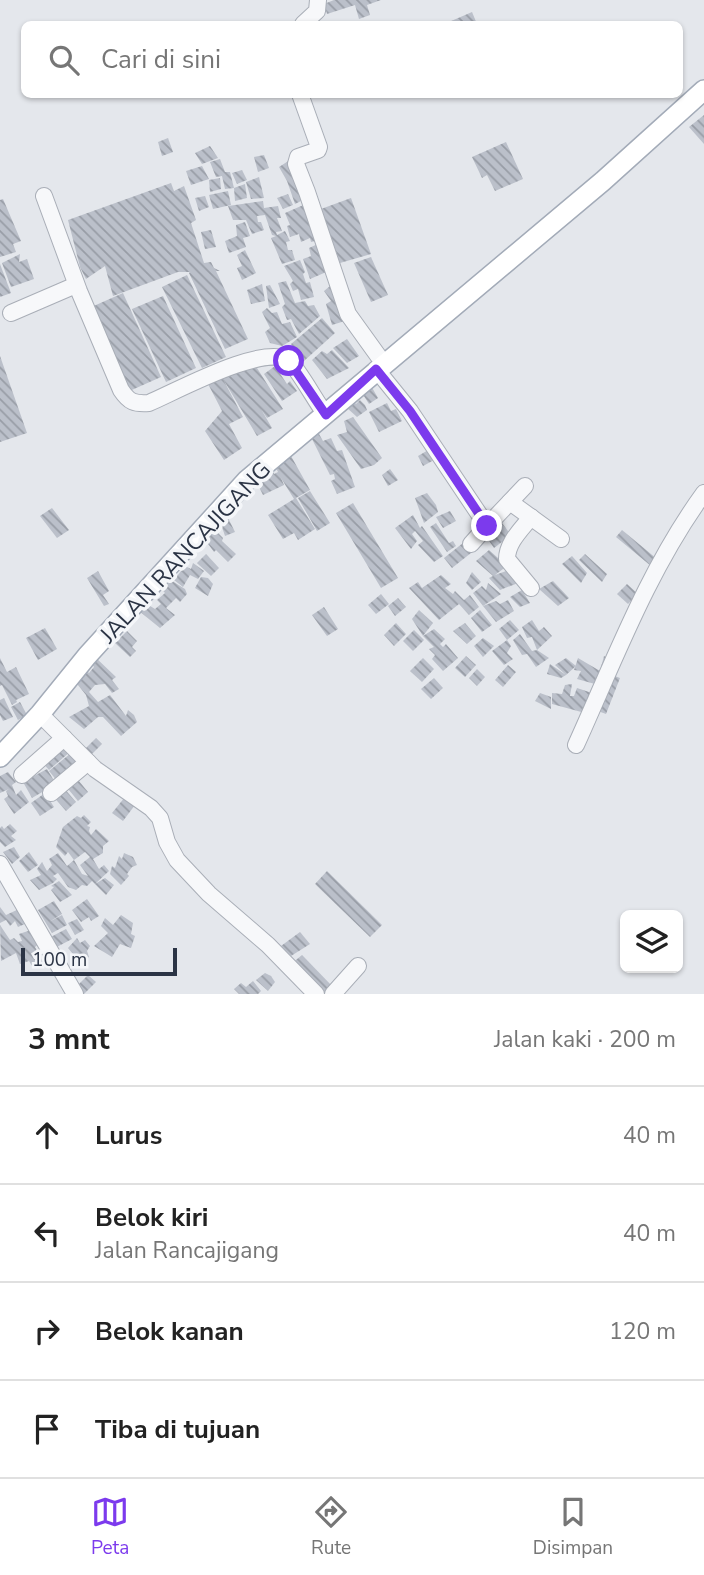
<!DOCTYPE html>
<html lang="id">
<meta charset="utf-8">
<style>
body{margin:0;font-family:"Nunito Sans",sans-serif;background:#f6f6f6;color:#222}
.controls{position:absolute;right:21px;bottom:21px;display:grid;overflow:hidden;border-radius:10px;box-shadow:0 2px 5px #0004}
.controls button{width:63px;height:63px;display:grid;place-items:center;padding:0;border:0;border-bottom:2px solid #e0e0e0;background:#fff;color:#222;font:35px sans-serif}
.scale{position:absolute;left:21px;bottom:18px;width:156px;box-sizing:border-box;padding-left:7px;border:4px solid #2b3445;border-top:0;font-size:19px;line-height:24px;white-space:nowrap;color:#2b3445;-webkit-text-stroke:5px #f4f6f9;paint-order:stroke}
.stop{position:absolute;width:21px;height:21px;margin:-16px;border:5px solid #7c3aed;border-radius:50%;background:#fff}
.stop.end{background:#7c3aed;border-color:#fff;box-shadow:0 2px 7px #0008}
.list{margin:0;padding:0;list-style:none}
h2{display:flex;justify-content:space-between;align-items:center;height:91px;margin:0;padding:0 28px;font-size:30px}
h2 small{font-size:23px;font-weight:400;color:#767676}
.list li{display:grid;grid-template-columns:46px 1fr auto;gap:21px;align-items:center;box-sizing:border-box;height:98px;padding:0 28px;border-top:2px solid #e0e0e0}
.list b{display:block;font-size:26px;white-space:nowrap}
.list p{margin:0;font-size:23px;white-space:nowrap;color:#767676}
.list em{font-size:23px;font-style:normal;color:#767676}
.icon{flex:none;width:38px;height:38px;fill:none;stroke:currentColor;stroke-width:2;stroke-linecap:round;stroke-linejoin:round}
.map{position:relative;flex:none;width:704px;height:994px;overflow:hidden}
.search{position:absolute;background:#fff;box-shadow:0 2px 5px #0004;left:21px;right:21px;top:21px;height:77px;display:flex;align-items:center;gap:18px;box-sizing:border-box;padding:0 24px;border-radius:10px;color:#767676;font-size:26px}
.sheet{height:483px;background:#fff}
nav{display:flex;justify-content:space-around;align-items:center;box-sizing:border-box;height:98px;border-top:2px solid #e0e0e0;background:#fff;font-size:19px;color:#767676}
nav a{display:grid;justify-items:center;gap:4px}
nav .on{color:#7c3aed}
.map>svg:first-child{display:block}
</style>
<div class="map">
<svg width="704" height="994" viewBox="0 0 704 994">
<defs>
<pattern id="building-back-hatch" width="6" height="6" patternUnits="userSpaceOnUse" patternTransform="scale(1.75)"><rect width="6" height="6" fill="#bbc0ca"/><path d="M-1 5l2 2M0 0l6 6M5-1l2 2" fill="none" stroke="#989da6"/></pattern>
</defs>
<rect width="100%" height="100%" fill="#e4e7ec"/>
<g fill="url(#building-back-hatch)">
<path d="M334,0H381L367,5L370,15L359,19L355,5L327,14L324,4Z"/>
<path d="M472,12L477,24H450L449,22Z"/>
<path d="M704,115V144L689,127Z"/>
<path d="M168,138L173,152L162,156L158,142Z"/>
<path d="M506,142L523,179L495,191L487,175L482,178L472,157Z"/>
<path d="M210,146L218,158L202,164L195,153Z"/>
<path d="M264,155L269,168L258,172L254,157Z"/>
<path d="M293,158L305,199L295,204L287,181L279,167Z"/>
<path d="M220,159L225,172H230L234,188L245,184L247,198L235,201L234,188L225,189L222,176L216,177L210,162Z"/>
<path d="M202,166L209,179L191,185L186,171Z"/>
<path d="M242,170L247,180L237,184L232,173Z"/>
<path d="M259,177L264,198L251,199L246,182Z"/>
<path d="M220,178L221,189L210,192L209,180Z"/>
<path d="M171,183L174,191L184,186L196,220L191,223L204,263L211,262L214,268L220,271H216L248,339L225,349L189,273L190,272H178L113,296L105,266L86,279L80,267L68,220Z"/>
<path d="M228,191L231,205L213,209L209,195Z"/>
<path d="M288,194L293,205L283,209L277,198Z"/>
<path d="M205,196L209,207L199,211L195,198Z"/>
<path d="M351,198L371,254L340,263L321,209Z"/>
<path d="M3,199L21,241L13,244L16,252L0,257V200Z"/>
<path d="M263,201L264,208L278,206L281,218H277L282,231L276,232L277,235L285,231L290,241L286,242L288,250H292L295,260L282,264L271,238L276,236L272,235L265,215L257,216L258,222H261L264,230L252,234L246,220H233L228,206Z"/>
<path d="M308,203L320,240L311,242L310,238L301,242L299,234L290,237L287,226L290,225L285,213Z"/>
<path d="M245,222L250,236L243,238L246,247L229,253L225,241L237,236L236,225Z"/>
<path d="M211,230L216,247L205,249L201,232Z"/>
<path d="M320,243L331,270L310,279L303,259L311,256L309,248Z"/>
<path d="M245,250L256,273L242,280L237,268L242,266L237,255Z"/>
<path d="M20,254L19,262L27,259L34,279L11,287L2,263Z"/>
<path d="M371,257L388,295L371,302L354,263Z"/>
<path d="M300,260L305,272L303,274L306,283L310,282L314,297L301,300L298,289L293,291L290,284L293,281L284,266Z"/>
<path d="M0,264L11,293L0,297Z"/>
<path d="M187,275L226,357L202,368L162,287Z"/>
<path d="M286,281L295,303L305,301L308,306L314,305L320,316L299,334L291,319L287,320L282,307L285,304L278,283Z"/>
<path d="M262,284L265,301L251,304L247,290Z"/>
<path d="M270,285L280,304L269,308L266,286Z"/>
<path d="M330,286L348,320L332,325L326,304L331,301L324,291Z"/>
<path d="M123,293L161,377L125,393L87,309Z"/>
<path d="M163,296L196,368L166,382L132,309Z"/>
<path d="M267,308L272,313L277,312L282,324L290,322L297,337L282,346L270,343L265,332L270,328L262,312Z"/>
<path d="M322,318L335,333L304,361L291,344Z"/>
<path d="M347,339L359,356L347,363L333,348Z"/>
<path d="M332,350L349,368L327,379L312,360L322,351L327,354Z"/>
<path d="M0,356L27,433L0,442Z"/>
<path d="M252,360L283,409L267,418L261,409L272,428L257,436L223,379L243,417L229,424L242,448L224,460L205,431L222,411L206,380Z"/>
<path d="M275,366L287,384L290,381L297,391L282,401L264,374Z"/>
<path d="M370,384L378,398L369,404L360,390Z"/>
<path d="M351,399L356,404L360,400L365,405L367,410L357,417L346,407Z"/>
<path d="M387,403L391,411L396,409L402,421L379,432L369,412Z"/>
<path d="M353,417L382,458L374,465L361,469L337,435L347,432L344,421Z"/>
<path d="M319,434L323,441L331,438L337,451L342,450L355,487L337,494L331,481L335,479L334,474L330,475L311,437Z"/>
<path d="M430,449L436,459L423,466L418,456Z"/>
<path d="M291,456L310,490L296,498L315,529L298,540L294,533L283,539L268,515L294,499L281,478L284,485L263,495L253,475L270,466L274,474L278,472L275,466Z"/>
<path d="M390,469L398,480L388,486L382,475Z"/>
<path d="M310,491L330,523L317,531L298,498Z"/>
<path d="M427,493L436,505L438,512L424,523L415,498Z"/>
<path d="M353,503L398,578L381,588L336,513Z"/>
<path d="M52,508L69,530L57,538L40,516Z"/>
<path d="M450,511L456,521L443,528L436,517Z"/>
<path d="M413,515L420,528L422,526L443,556L434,562L418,545L423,541L415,531L412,534L417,541L411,549L395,528Z"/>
<path d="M228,518L235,532L225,536L220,521Z"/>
<path d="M213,521L219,526L215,530L223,538L222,541L236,554L228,562L216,550L214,552L203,537Z"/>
<path d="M436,523L449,543L453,541L456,546L447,552L430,527Z"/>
<path d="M502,523L511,535L494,548L485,535Z"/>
<path d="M622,530L657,559L651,566L616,537Z"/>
<path d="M463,543L471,553L452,568L444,558Z"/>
<path d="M489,550L507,566L495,575L509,570L518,583L500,590L489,578L493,576L476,561Z"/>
<path d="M206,554L219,568L211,576L197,563Z"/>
<path d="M585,554L607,574L602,582L579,560Z"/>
<path d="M572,556L587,573L581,583L562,564Z"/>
<path d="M193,563L204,571L198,579L190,575L183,587L174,580L185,566L191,569Z"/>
<path d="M98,571L109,591L103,595L109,604L104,606L87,578Z"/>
<path d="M472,572L481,582L472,590L466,583Z"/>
<path d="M441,575L451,584L445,588L453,594L455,591L464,600L470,595L479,607L469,615L459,604L439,620L409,588L418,582L422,588Z"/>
<path d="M201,577L208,578L213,584L208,596L195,588Z"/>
<path d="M169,579L185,589L187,594L180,602L176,598L166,608L175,615L160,628L139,611L147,604L155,609L161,604L157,600L165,593L159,586Z"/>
<path d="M553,581L569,598L558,606L539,589Z"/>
<path d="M488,583L501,594L483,606L473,593L482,586L486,590Z"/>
<path d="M627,584L638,594L628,604L617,594Z"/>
<path d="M522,590L530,603L520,607L510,597Z"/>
<path d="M381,594L389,604L376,614L368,605Z"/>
<path d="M398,598L406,607L395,616L388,606Z"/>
<path d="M508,600L514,611L496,622L483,606L496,601L500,604Z"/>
<path d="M324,607L338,629L327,636L312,615Z"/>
<path d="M419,610L433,623L423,636L412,619Z"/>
<path d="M480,610L492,625L482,632L471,618Z"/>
<path d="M510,620L519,630L507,640L499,629Z"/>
<path d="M532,620L539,631L544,627L552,636L537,650L549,658L536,667L527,654L522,655L513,640L520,634L532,651L537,650L532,637L527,638L522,627Z"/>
<path d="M396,623L406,634L394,646L384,635Z"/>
<path d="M465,623L476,636L467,644L453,631Z"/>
<path d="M45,628L57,649L38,660L26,638Z"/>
<path d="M434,629L445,639L440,644L443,647L446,644L458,658L443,671L432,659L435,655L429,649L434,647L423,636Z"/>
<path d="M414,630L424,640L413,651L403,641Z"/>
<path d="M127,631L137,641L132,647L136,651L130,657L115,643Z"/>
<path d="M483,638L494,646L483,657L474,646Z"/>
<path d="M507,640L511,646L507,653L513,659L504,665L492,651Z"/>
<path d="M94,656L116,677L112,680L119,689L112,693L105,684L95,685L89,692L98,702L110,695L126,716L128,710L134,715L137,722L121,736L103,717H98L84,729L69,717L89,706L86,695L74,680L83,667L89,673L94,667L90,661Z"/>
<path d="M466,656L476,665L465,677L455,668Z"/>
<path d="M604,656L617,663L615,676L620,678L606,714L587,707L585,713L552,704V693L562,694L565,685L572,684L570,696H574L577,688L592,693L595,684L577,679L581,671L574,670L578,658L600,671Z"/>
<path d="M0,658L7,672L16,667L29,694L16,700L17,702L12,705L2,685L0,686Z"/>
<path d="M423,658L434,669L422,682L410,671Z"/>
<path d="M566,658L576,666L566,675L561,678L547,674L550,664L566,675L555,665Z"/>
<path d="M508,665L516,672L503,687L495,680Z"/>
<path d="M477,669L485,677L477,686L469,678Z"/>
<path d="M434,678L443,688L431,699L421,689Z"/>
<path d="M540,693L551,697V709L535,701Z"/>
<path d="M4,698L13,717L3,721L0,715V700Z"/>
<path d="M20,702L27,715L18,720L11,707Z"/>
<path d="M96,738L102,744L89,757L83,751Z"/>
<path d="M64,744L71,751L49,770L41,761Z"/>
<path d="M71,753L81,765L59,783L49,771Z"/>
<path d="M47,769L56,784L32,798L23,782Z"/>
<path d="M8,772L16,782L12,785L16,795L21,790L29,802L14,814L4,799L8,796L6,791L9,789L0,793V776Z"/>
<path d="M74,775L88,792L78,801L64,784Z"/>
<path d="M62,786L76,802L66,811L52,795Z"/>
<path d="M45,793L54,807L40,816L31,803Z"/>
<path d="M125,797L135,805L123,821L112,813Z"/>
<path d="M84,815L91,822L87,826L90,827L89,831L91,835L96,829L109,841L103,846V853L93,859L99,869L104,865L109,871L95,884L105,878L114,885L106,895L92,881L87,886L82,885L76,890L68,887L58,873L53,876L57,879L53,883L39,890L30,880L41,875L37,869L42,862L47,871L52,865L49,859L58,853L67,866L74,860L82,874L88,876L80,865L90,857L85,852L74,860L68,852L65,856L56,847L63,827L77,816L81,818Z"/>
<path d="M10,824L17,831L11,836L16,840L5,847L0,842V828L2,826L4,829Z"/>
<path d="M14,847L20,857L12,864L3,852Z"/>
<path d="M29,852L38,865L28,872L19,861Z"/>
<path d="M124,853L133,857L137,865L132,867L127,874L129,876L121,885L110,874L112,866L115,868L119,856L122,859Z"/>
<path d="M327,871L382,925L370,937L315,884Z"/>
<path d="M59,881L72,895L60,902L51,890L54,887L51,886Z"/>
<path d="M87,899L99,916L91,921L89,917L81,922L72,910Z"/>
<path d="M54,901L62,914L49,922L62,915L67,925L52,933L38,910Z"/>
<path d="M0,907L6,915L19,909L27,923L18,927L15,921L10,926L6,920L0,923Z"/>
<path d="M121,915L133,923L131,934L135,936L131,948L120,944L112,957L94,946L108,933L101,926L105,918L113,925Z"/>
<path d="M77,919L84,930L75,935L68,923Z"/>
<path d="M0,925L10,940L14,938L18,942L22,941L19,934L31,930L40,943L35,947L43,962L33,967L29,961L20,964L16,953L1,961Z"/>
<path d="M66,929L72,939L53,949L47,939Z"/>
<path d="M300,932L310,944L291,956L281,946Z"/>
<path d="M77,938L80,943L85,940L90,946L87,951L89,957L80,962L68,948Z"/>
<path d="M302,955L333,987L326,994H319L291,964Z"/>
<path d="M265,973L271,976L275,982L268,991L256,980Z"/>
<path d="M88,975L96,982L84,994H81L75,988Z"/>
<path d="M253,981L261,991L258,994H239L234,989L241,983L246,987Z"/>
</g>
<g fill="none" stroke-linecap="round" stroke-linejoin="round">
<defs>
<g id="minor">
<path d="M303,24L317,11L318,0"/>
<path d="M300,94L319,147L318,150L298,157L296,164L307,192L348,314L384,364"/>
<path d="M44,196L79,291L121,390C129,402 134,404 149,403C175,392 266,342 289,361C299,370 316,402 326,415"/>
<path d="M11,313L76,285"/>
<path d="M376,369L410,411L487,526L471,544"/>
<path d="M510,502L561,539"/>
<path d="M487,526L525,486"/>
<path d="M531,588L507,559C507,542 522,529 531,517"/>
<path d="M40,714L95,769L151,808L160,818L167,842L177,860L209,894L268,945L316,994"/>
<path d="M576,745C615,659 648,570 704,493"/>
<path d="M22,775L64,738"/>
<path d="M51,793L88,762"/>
<path d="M0,864L75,994"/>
<path d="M333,994L358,966"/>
</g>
<path id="major" d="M0,757L40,714L87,656L247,480L603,181L704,90"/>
</defs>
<use href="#minor" stroke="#a9aeb7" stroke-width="18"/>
<use href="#major" stroke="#a3abb8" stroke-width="22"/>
<use href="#minor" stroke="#f7f8fa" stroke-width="16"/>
<use href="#major" stroke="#fff" stroke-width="19"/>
</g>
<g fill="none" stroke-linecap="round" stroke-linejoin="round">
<path stroke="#7c3aed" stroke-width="9" d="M289,361L326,415L376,369L410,411L487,526"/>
</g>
<g text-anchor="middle" stroke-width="7" stroke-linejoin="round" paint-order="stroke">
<g font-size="23" fill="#2b3445" stroke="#f4f6f9">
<text transform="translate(185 552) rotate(-47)" y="8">JALAN RANCAJIGANG</text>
</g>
</g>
</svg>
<div class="controls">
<button><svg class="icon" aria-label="layers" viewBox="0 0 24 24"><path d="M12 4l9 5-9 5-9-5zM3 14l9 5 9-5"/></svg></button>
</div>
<div class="scale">100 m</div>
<div class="stop" style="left:289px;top:361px"></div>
<div class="stop end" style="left:487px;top:526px"></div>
<div class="search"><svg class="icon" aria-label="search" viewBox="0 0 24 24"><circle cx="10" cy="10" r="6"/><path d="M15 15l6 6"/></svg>Cari di sini</div>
</div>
<section class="sheet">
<h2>3 mnt<small>Jalan kaki · 200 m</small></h2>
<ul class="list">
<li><svg class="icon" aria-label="ahead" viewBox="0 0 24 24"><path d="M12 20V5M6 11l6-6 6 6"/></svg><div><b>Lurus</b></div><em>40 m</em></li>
<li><svg class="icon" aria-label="left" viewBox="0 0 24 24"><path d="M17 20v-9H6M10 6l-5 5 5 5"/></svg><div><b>Belok kiri</b><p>Jalan Rancajigang</p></div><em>40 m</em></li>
<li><svg class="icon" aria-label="right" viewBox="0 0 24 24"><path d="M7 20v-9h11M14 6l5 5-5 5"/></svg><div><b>Belok kanan</b></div><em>120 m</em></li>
<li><svg class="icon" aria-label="arrive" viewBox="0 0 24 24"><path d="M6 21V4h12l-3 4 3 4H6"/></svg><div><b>Tiba di tujuan</b></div></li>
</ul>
</section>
<nav>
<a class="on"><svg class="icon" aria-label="map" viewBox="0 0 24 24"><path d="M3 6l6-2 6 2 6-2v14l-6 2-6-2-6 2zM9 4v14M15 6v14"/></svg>Peta</a>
<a><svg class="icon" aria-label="directions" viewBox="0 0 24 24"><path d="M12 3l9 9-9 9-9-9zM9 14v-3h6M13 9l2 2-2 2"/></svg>Rute</a>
<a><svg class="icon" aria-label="saved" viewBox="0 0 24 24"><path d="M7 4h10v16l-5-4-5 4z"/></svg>Disimpan</a>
</nav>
